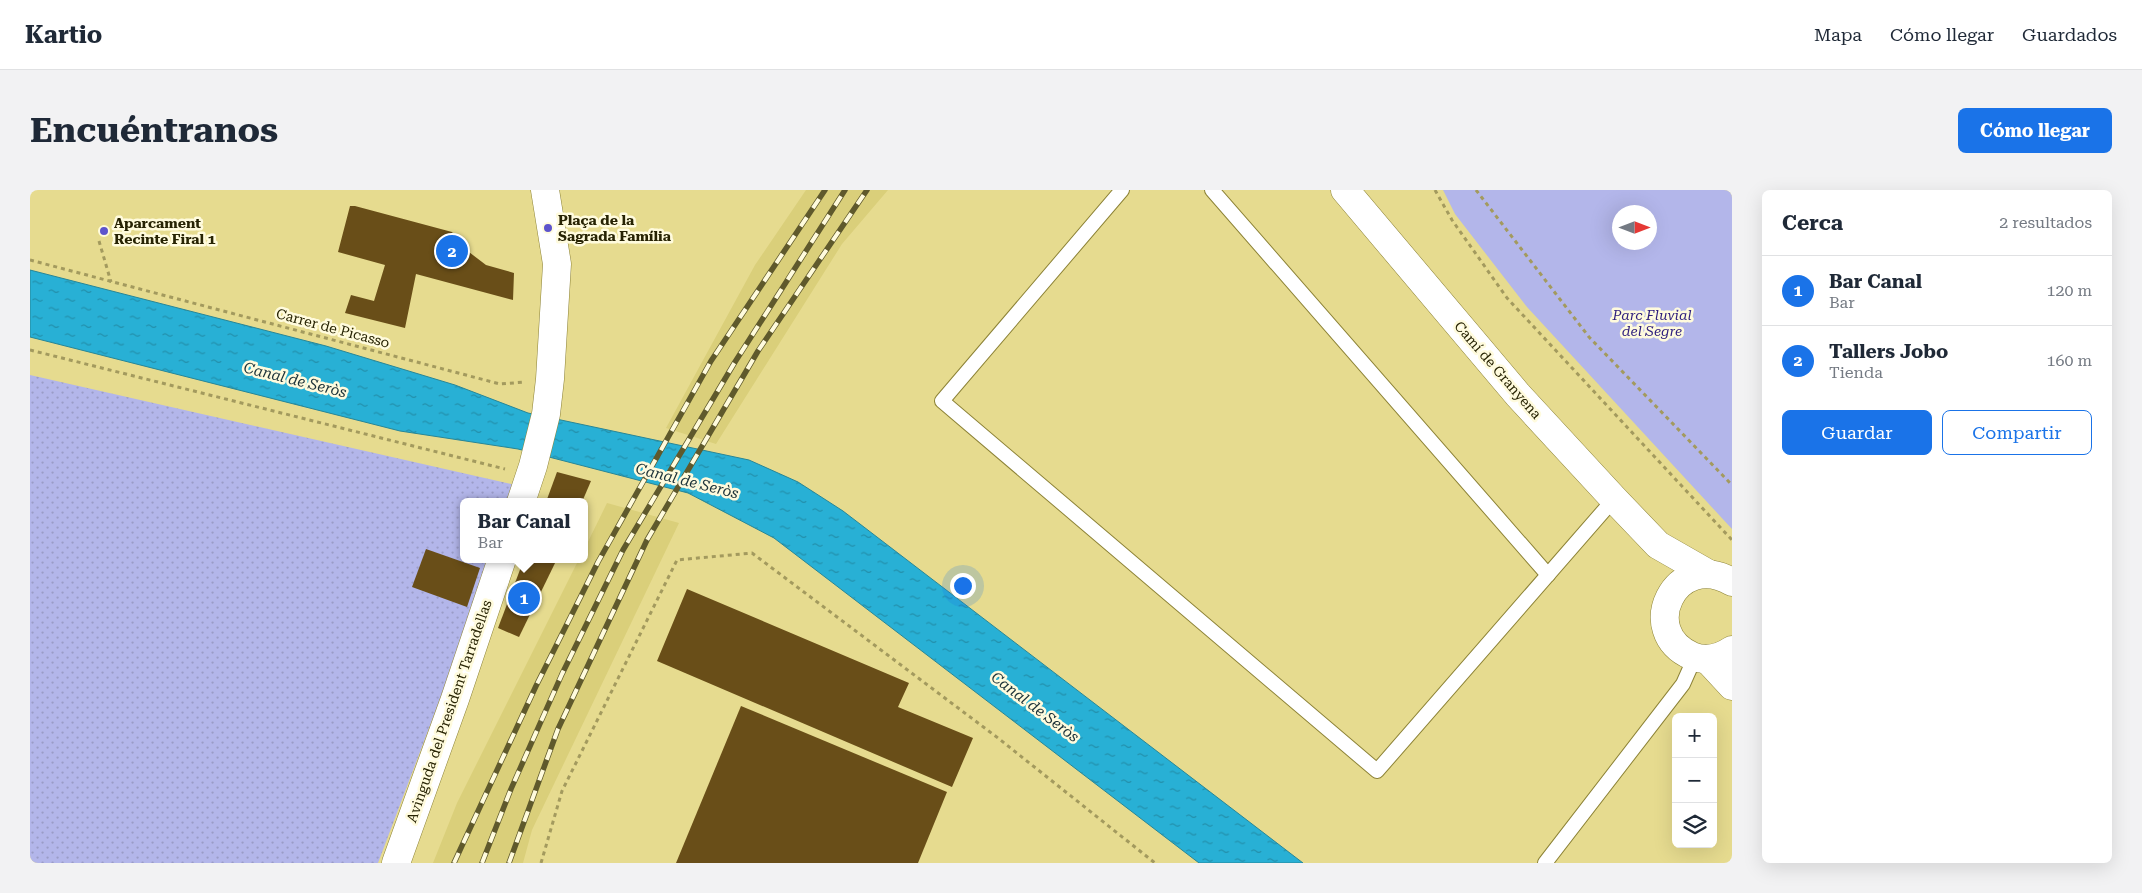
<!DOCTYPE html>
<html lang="es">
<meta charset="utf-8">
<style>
body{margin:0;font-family:"Roboto Serif",serif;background:#f2f2f3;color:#1f2937}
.controls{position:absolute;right:15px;bottom:15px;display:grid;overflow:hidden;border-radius:8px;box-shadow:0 5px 20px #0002}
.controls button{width:45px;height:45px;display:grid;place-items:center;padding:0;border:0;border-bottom:1px solid #e0e1e3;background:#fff;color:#1f2937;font:25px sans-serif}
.compass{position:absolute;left:1582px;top:15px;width:45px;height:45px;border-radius:50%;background:#fff;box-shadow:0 5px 20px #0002;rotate:90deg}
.you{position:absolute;left:932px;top:395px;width:18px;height:18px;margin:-12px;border:4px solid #fff;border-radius:50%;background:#1a73e8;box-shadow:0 0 0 8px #1a73e833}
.badge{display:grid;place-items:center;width:32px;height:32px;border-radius:50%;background:#1a73e8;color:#fff;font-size:16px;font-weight:700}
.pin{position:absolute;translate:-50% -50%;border:2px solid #fff;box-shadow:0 1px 5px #0006}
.popup{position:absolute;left:430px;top:308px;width:128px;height:65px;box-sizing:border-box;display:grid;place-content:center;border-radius:8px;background:#fff;filter:drop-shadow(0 1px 4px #0005);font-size:16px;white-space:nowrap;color:#747a83}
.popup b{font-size:19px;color:#1f2937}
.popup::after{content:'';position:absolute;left:50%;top:100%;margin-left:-10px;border:10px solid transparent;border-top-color:#fff}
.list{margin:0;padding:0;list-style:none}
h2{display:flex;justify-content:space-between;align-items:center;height:65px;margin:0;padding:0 20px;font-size:21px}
h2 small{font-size:16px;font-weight:400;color:#747a83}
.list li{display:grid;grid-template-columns:32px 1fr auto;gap:15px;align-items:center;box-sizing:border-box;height:70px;padding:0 20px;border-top:1px solid #e0e1e3}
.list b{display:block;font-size:19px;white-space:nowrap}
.list p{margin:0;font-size:16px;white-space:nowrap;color:#747a83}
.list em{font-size:16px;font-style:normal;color:#747a83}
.actions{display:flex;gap:10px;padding:15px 20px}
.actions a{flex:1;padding:11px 0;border:1px solid #1a73e8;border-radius:8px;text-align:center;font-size:18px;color:#1a73e8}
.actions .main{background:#1a73e8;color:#fff}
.icon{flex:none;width:28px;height:28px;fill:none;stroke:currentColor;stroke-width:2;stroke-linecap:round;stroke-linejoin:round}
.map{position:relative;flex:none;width:1702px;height:673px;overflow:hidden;border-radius:8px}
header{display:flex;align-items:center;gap:30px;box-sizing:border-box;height:70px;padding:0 25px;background:#fff;border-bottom:1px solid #e0e1e3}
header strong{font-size:24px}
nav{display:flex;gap:28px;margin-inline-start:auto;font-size:18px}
.intro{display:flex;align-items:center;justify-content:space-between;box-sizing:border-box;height:120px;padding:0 30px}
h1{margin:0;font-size:35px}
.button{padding:12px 22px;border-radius:8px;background:#1a73e8;color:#fff;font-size:18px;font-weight:700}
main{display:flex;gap:30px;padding:0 30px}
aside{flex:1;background:#fff;border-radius:8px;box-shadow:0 5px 20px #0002}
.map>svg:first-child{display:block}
</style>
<header>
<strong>Kartio</strong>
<nav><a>Mapa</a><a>Cómo llegar</a><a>Guardados</a></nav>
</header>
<div class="intro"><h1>Encuéntranos</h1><a class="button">Cómo llegar</a></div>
<main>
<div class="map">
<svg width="1702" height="673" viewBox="0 0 1702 673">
<defs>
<pattern id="grass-dots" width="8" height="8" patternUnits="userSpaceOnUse" patternTransform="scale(1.25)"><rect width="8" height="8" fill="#b3b6ea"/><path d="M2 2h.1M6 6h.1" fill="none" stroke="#9a9cc7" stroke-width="1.8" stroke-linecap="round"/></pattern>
<pattern id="water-ripples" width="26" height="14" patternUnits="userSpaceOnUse" patternTransform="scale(1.25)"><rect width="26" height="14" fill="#28b0d5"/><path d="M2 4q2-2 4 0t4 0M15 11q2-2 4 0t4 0" fill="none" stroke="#228fab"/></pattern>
</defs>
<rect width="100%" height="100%" fill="#e6db8f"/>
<g fill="#dacf7a">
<path d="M776,0H858L812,54L686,254L636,238L725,75Z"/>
<path d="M577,313L649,333L502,640L493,673H403L427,613L549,369H554V360Z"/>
</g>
<path fill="url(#grass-dots)" d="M0,185L490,296L484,312H434V369H463L348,673H0Z"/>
<path fill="#b3b6ea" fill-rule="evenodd" d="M1413,0H1702V339L1497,117L1425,24ZM1590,22H1620V52H1590Z"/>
<path fill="url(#water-ripples)" stroke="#288696" d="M0,80L296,156L425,195L498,223L719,270L768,292L813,321L1273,673H1169L744,348L658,303L488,259L370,241L0,147Z"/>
<g fill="#694e18">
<path d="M320,16H325L422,42L435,59L456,75L484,83L483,110L386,84L375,138L315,123L321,105L344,111L355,75L308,62Z"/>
<path d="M527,282L561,291L552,312H516Z"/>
<path d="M396,359L450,378L437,417L382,397Z"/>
<path d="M494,369H527L489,447L468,438Z"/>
<path d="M657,399L879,493L868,517L943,548L922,597L627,471Z"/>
<path d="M711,516L917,602L888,673H646Z"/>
</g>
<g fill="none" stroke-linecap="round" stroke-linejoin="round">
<defs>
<g id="service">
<path d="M1092,0L912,211L1347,581L1584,309"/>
<path d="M1182,0L1518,385"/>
<path d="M1515,673L1653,494L1665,467"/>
</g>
<g id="minor">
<path d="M1315,0L1488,205L1584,309L1628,355L1677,383"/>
<path d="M491,312L503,276L516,224L520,189L527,74L515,0"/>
<path d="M1702,392C1645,359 1606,442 1662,466C1676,472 1690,468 1702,460"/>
<path d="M1677,469L1702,496"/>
<path d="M366,673L425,509L472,369"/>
</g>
</defs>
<use href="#service" stroke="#8d8337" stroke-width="16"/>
<use href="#minor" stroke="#8d8337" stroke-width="29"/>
<g stroke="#a39a5e" stroke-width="3" stroke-dasharray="4 4" stroke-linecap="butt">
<path d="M1405,0L1422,30L1477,108L1702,350"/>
<path d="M1446,0L1559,147L1702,295"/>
<path d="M69,51L81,92"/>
<path d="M0,70L470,194L495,192"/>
<path d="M0,160L475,279"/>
<path d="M511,673L532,601L647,370L722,363L968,548L1125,673"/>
</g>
<use href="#service" stroke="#fff" stroke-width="14"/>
<use href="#minor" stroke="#fff" stroke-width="28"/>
<defs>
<g id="rail">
<path d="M424,673L506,496L568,372L681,171L795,0"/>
<path d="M452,673L481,599L532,484L593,360L705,172L815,0"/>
<path d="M479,673L528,539L617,350L728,161L837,0"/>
</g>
</defs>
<use href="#rail" stroke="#5f592c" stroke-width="5.5"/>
<use href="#rail" stroke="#fffbdd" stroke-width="4" stroke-dasharray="11" stroke-linecap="butt"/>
</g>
<g fill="#5d54cc" stroke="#fffbdd" stroke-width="2">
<circle cx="518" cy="38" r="5"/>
<circle cx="74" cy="41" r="5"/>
</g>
<g text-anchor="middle" stroke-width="5" stroke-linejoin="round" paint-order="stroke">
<g font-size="14" font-weight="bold" fill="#272303" stroke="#fffbdd" text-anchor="start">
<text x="528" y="35">Plaça de la<tspan x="528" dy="16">Sagrada Família</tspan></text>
<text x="84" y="38">Aparcament<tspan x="84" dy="16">Recinte Firal 1</tspan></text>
</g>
<g font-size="14" font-style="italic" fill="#2d1d7d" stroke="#fffbdd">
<text x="1622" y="130">Parc Fluvial<tspan x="1622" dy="16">del Segre</tspan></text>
</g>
<g font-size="14" fill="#272303" stroke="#fffbdd">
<text transform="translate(303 138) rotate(15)" y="5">Carrer de Picasso</text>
<text transform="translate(1468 180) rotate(49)" y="5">Camí de Granyena</text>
<text transform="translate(419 521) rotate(-71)" y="5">Avinguda del President Tarradellas</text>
</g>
<g font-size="15" font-style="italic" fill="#1c3239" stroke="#fffbdd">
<text transform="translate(265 190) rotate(14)" y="5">Canal de Seròs</text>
<text transform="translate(657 291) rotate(14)" y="5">Canal de Seròs</text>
<text transform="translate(1005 517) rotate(37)" y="5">Canal de Seròs</text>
</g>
</g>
</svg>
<div class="controls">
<button>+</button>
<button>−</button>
<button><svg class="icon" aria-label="layers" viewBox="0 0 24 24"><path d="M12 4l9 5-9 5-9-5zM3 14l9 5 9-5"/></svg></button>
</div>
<svg class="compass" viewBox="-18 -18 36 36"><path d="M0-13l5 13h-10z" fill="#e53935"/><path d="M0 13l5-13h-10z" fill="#747a83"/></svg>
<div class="you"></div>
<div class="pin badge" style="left:494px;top:408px">1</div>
<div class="popup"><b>Bar Canal</b>Bar</div>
<div class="pin badge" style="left:422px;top:61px">2</div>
</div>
<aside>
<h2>Cerca<small>2 resultados</small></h2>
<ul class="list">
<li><span class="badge">1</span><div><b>Bar Canal</b><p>Bar</p></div><em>120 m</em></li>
<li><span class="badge">2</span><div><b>Tallers Jobo</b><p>Tienda</p></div><em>160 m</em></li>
</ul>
<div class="actions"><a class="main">Guardar</a><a>Compartir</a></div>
</aside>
</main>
